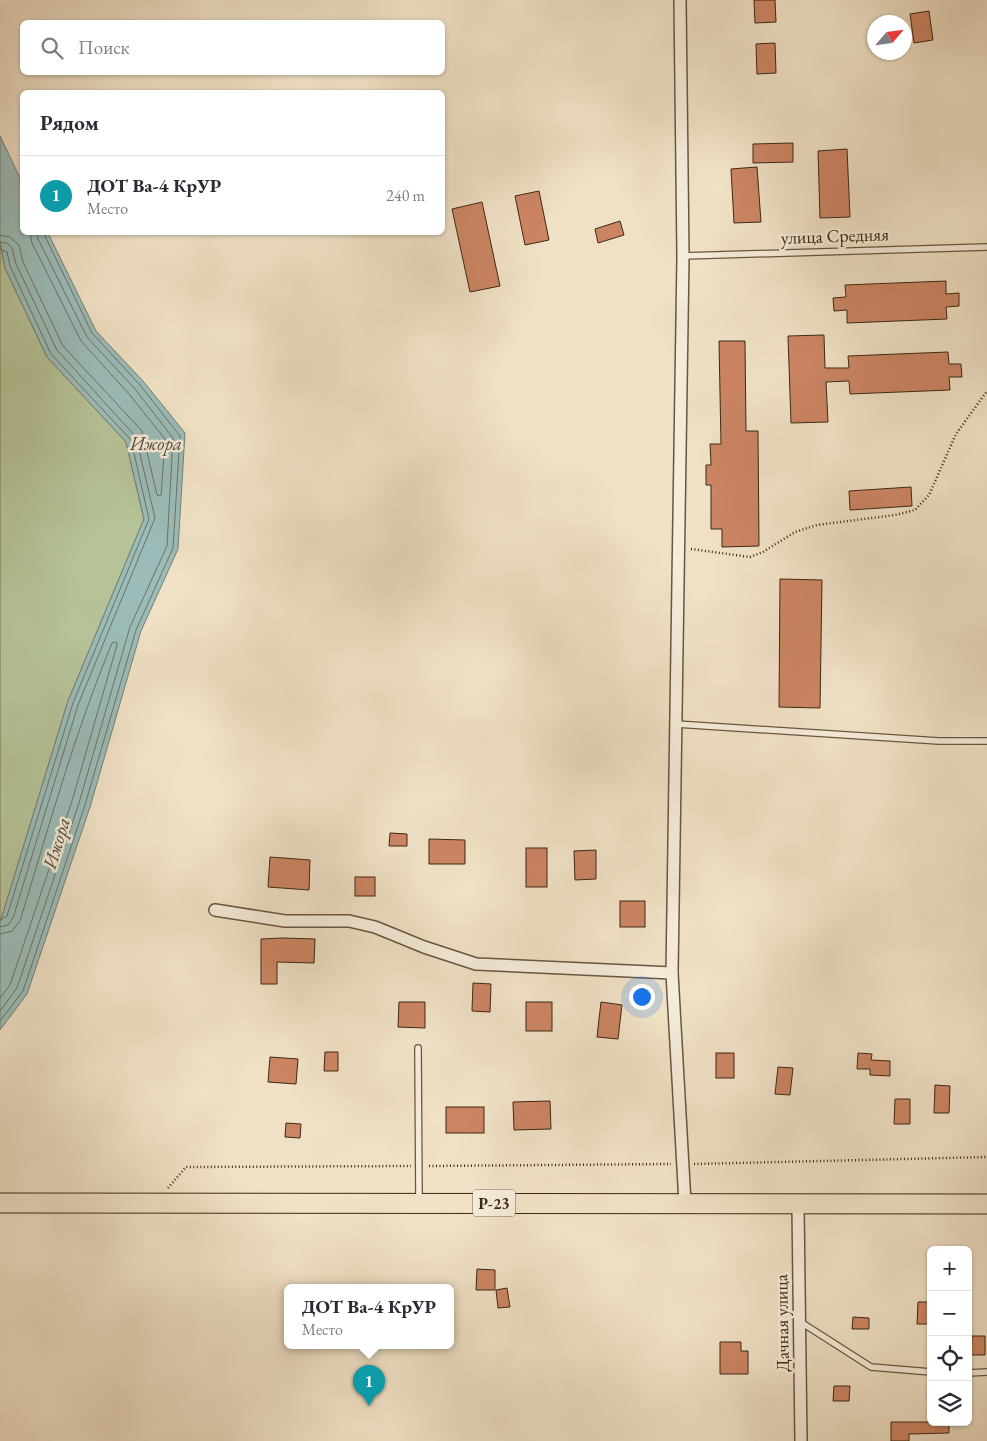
<!DOCTYPE html>
<html lang="ru">
<meta charset="utf-8">
<style>
body{margin:0;font-family:"EB Garamond",serif;background:#f7f7f7;color:#2b2b33}
.controls{position:absolute;right:15px;bottom:15px;display:grid;overflow:hidden;border-radius:8px;box-shadow:0 1px 4px #0004}
.controls button{width:45px;height:45px;display:grid;place-items:center;padding:0;border:0;border-bottom:1px solid #e1e1e2;background:#fff;color:#2b2b33;font:25px sans-serif}
.compass{position:absolute;left:867px;top:15px;width:45px;height:45px;border-radius:50%;background:#fff;box-shadow:0 1px 4px #0004;rotate:62deg}
.you{position:absolute;left:641px;top:996px;width:18px;height:18px;margin:-12px;border:4px solid #fff;border-radius:50%;background:#1a73e8;box-shadow:0 0 0 8px #1a73e833}
.badge{display:grid;place-items:center;width:32px;height:32px;border-radius:50%;background:#ea580c;color:#fff;font-size:16px;font-weight:700}
.pin{position:absolute;translate:-50% -41px;filter:drop-shadow(0 1px 2px #0008)}
.pin::after{content:'';position:absolute;top:26px;width:18px;height:15px;background:inherit;clip-path:polygon(0 0,100% 0,50% 100%)}
.popup{position:absolute;left:284px;top:1284px;width:170px;height:65px;box-sizing:border-box;display:grid;place-content:center;border-radius:8px;background:#fff;filter:drop-shadow(0 1px 4px #0005);font-size:16px;white-space:nowrap;color:#7c7c81}
.popup b{font-size:19px;color:#2b2b33}
.popup::after{content:'';position:absolute;left:50%;top:100%;margin-left:-10px;border:10px solid transparent;border-top-color:#fff}
.list{margin:0;padding:0;list-style:none}
h2{display:flex;justify-content:space-between;align-items:center;height:65px;margin:0;padding:0 20px;font-size:21px}
h2 small{font-size:16px;font-weight:400;color:#7c7c81}
.list li{display:grid;grid-template-columns:32px 1fr auto;gap:15px;align-items:center;box-sizing:border-box;height:80px;padding:0 20px;border-top:1px solid #e1e1e2}
.list b{display:block;font-size:19px;white-space:nowrap}
.list p{margin:0;font-size:16px;white-space:nowrap;color:#7c7c81}
.list em{font-size:16px;font-style:normal;color:#7c7c81}
.icon{flex:none;width:28px;height:28px;fill:none;stroke:currentColor;stroke-width:2;stroke-linecap:round;stroke-linejoin:round}
.map{position:relative;flex:none;width:987px;height:1441px;overflow:hidden}
.search{position:absolute;background:#fff;box-shadow:0 1px 4px #0004;left:20px;top:20px;width:425px;height:55px;display:flex;align-items:center;gap:12px;box-sizing:border-box;padding:0 18px;border-radius:8px;color:#7c7c81;font-size:19px}
.panel{position:absolute;background:#fff;box-shadow:0 1px 4px #0004;left:20px;top:90px;width:425px;height:145px;border-radius:8px}
.map>svg:first-child{display:block}
</style>
<div class="map">
<svg width="987" height="1441" viewBox="0 0 987 1441">
<rect width="100%" height="100%" fill="#f0e1c6"/>
<filter id="stains"><feTurbulence type="fractalNoise" baseFrequency=".004" numOctaves="4"/><feColorMatrix values="0 0 0 0 .2 0 0 0 0 .09 0 0 0 0 .02 0 0 0 .5 -.17"/></filter>
<radialGradient id="worn" r=".72"><stop offset=".6" stop-color="#630" stop-opacity="0"/><stop offset="1" stop-color="#630" stop-opacity=".3"/></radialGradient>
<path fill="#b6c398" stroke="#797654" d="M0,241L5,268L47,357L126,442L144,519L68,701L0,923Z"/>
<path fill="#9bbcb9" stroke="#758175" d="M0,136L22,182V232L48,233L96,331L143,381L185,433L178,549L141,631L90,807L27,994L0,1030V923L68,701L144,519L126,442L47,357L5,268L0,241Z"/>
<g fill="none" stroke-linecap="round" stroke-linejoin="round">
<g stroke="#6c7264" stroke-width="1">
<path d="M0,235L10,237L19,245L23,262L63,346L142,431L157,495L161,496L165,439L129,394L81,341L32,243L30,232"/>
<path d="M0,242L7,243L12,248L16,264L57,350L136,437L155,518L78,705L13,918L8,925L0,927"/>
<path d="M0,249L7,252L10,266L51,354L131,440L149,519L73,703L7,916L0,920"/>
<path d="M0,934L12,931L20,921C49,826 74,735 112,643L116,642L117,645L72,801L10,985L0,998"/>
<path d="M0,1011L17,988L79,803L130,627L167,546L173,438L135,389L87,337L38,239L37,232"/>
<path d="M0,1021L23,991L85,805L136,630L173,548L180,436L140,385L92,333L43,232"/>
</g>
</g>
<g fill="#cc8564" stroke="#3c2810">
<path d="M754,0H775L776,22L755,23Z"/>
<path d="M929,11L933,40L914,43L910,14Z"/>
<path d="M775,43L776,73L757,74L756,44Z"/>
<path d="M793,143V162L753,163V144Z"/>
<path d="M847,149L850,217L820,218L818,151Z"/>
<path d="M757,167L761,222L734,223L731,169Z"/>
<path d="M539,191L549,240L525,245L515,196Z"/>
<path d="M482,202L500,286L470,292L452,209Z"/>
<path d="M620,221L624,235L598,243L595,229Z"/>
<path d="M946,281V294L959,293V306L946,307L947,319L847,323V310L834,311L833,298L846,297L845,285Z"/>
<path d="M824,335L825,368H849L848,356L948,352L949,364H961L962,377H949L950,390L850,394L849,381L826,382L828,422L791,423L788,336Z"/>
<path d="M719,341H745L746,431H758L759,546L722,547V529H711V485H706V465H711L710,444H721Z"/>
<path d="M911,487L912,506L850,510L849,491Z"/>
<path d="M780,579L822,580L820,708L779,707Z"/>
<path d="M390,833L407,834V846H389Z"/>
<path d="M429,839L465,840V864H429Z"/>
<rect x="526" y="848" width="21" height="39"/>
<path d="M596,850V879L575,880L574,851Z"/>
<path d="M270,857L310,860L309,890L268,887Z"/>
<rect x="355" y="877" width="20" height="19"/>
<rect x="620" y="901" width="25" height="26"/>
<path d="M282,938L315,939L314,963L277,962V984H261V939Z"/>
<path d="M473,983L491,984L490,1012L472,1011Z"/>
<path d="M399,1002H425V1028L398,1027Z"/>
<rect x="526" y="1002" width="26" height="29"/>
<path d="M601,1002L622,1005L618,1039L597,1037Z"/>
<path d="M325,1052H338V1071H324Z"/>
<rect x="716" y="1053" width="18" height="25"/>
<path d="M858,1053L872,1054L871,1060L890,1061V1076L870,1075V1069H857Z"/>
<path d="M270,1057L298,1059L296,1084L268,1082Z"/>
<path d="M778,1067L793,1068L790,1095L775,1094Z"/>
<path d="M935,1085L950,1086L949,1113H934Z"/>
<path d="M895,1099H910V1124H894Z"/>
<path d="M550,1101L551,1129L514,1130L513,1102Z"/>
<rect x="446" y="1107" width="38" height="26"/>
<path d="M286,1123L301,1124L300,1138L285,1137Z"/>
<path d="M477,1269L495,1270V1290H476Z"/>
<path d="M507,1288L510,1307L498,1308L496,1290Z"/>
<path d="M918,1302H931V1324H917Z"/>
<path d="M853,1317L869,1318V1329H852Z"/>
<path d="M972,1336H985V1355H971Z"/>
<path d="M720,1342H741V1351H748V1374H720Z"/>
<path d="M834,1386H850L849,1401H833Z"/>
<path d="M891,1422H946L949,1424V1433L909,1434V1441H891Z"/>
</g>
<g fill="none" stroke-linecap="round" stroke-linejoin="round">
<defs>
<g id="lane">
<path d="M683,256L987,247"/>
<path d="M676,724L939,741H987"/>
<path d="M418,1048L419,1201"/>
<path d="M799,1321L871,1367L931,1372"/>
<path d="M968,1373L987,1372"/>
</g>
<g id="street">
<path d="M680,0L683,256L672,973L685,1203"/>
<path d="M215,910L285,921H349L375,927L424,947L476,964L672,973"/>
<path d="M798,1206L801,1441"/>
</g>
<path id="primary" d="M0,1203L987,1204"/>
</defs>
<use href="#lane" stroke="#69563e" stroke-width="8"/>
<use href="#street" stroke="#69563e" stroke-width="14"/>
<use href="#primary" stroke="#3c2810" stroke-width="21"/>
<g stroke="#3c2810" stroke-width="2.5" stroke-dasharray="1 2.5" stroke-linecap="butt">
<path d="M691,549L750,557L763,552L795,532L817,525L895,515L915,510L929,495L956,434L987,391"/>
<path d="M694,1164L987,1157"/>
<path d="M429,1166L671,1164"/>
<path d="M168,1188L186,1167L411,1166"/>
</g>
<use href="#lane" stroke="#f5ecda" stroke-width="5.5"/>
<use href="#street" stroke="#f5ecda" stroke-width="11"/>
<use href="#primary" stroke="#f0e1c6" stroke-width="19"/>
</g>
<g text-anchor="middle" stroke-width="5" stroke-linejoin="round" paint-order="stroke">
<rect fill="#f5ecda" stroke="#74634d" stroke-width="1" x="473" y="1189.5" width="42" height="27" rx="4"/>
<g font-size="16" font-weight="bold" fill="#3c2810">
<text x="494" y="1209">Р-23</text>
</g>
<g font-size="18" fill="#3c2810" stroke="#f5ecda">
<text transform="translate(835 236) rotate(-2)" y="6">улица Средняя</text>
<text transform="translate(782 1323) rotate(-91)" y="6">Дачная улица</text>
</g>
<g font-size="19" font-style="italic" fill="#544d3a" stroke="#f5ecda">
<text x="156" y="450">Ижора</text>
<text transform="translate(56 843) rotate(-73)" y="7">Ижора</text>
</g>
</g>
<rect width="100%" height="100%" filter="url(#stains)"/>
<rect width="100%" height="100%" fill="url(#worn)"/>
</svg>
<div class="controls">
<button>+</button>
<button>−</button>
<button><svg class="icon" aria-label="locate" viewBox="0 0 24 24"><circle cx="12" cy="12" r="6"/><path d="M12 2v4M12 18v4M2 12h4M18 12h4"/></svg></button>
<button><svg class="icon" aria-label="layers" viewBox="0 0 24 24"><path d="M12 4l9 5-9 5-9-5zM3 14l9 5 9-5"/></svg></button>
</div>
<svg class="compass" viewBox="-18 -18 36 36"><path d="M0-13l5 13h-10z" fill="#e53935"/><path d="M0 13l5-13h-10z" fill="#7c7c81"/></svg>
<div class="you"></div>
<div class="pin badge" style="left:369px;top:1406px;background:#0f9aa8">1</div>
<div class="popup"><b>ДОТ Ва-4 КрУР</b>Место</div>
<div class="search"><svg class="icon" aria-label="search" viewBox="0 0 24 24"><circle cx="10" cy="10" r="6"/><path d="M15 15l6 6"/></svg>Поиск</div>
<section class="panel">
<h2>Рядом<small></small></h2>
<ul class="list">
<li><span class="badge" style="background:#0f9aa8">1</span><div><b>ДОТ Ва-4 КрУР</b><p>Место</p></div><em>240 m</em></li>
</ul>
</section>
</div>
